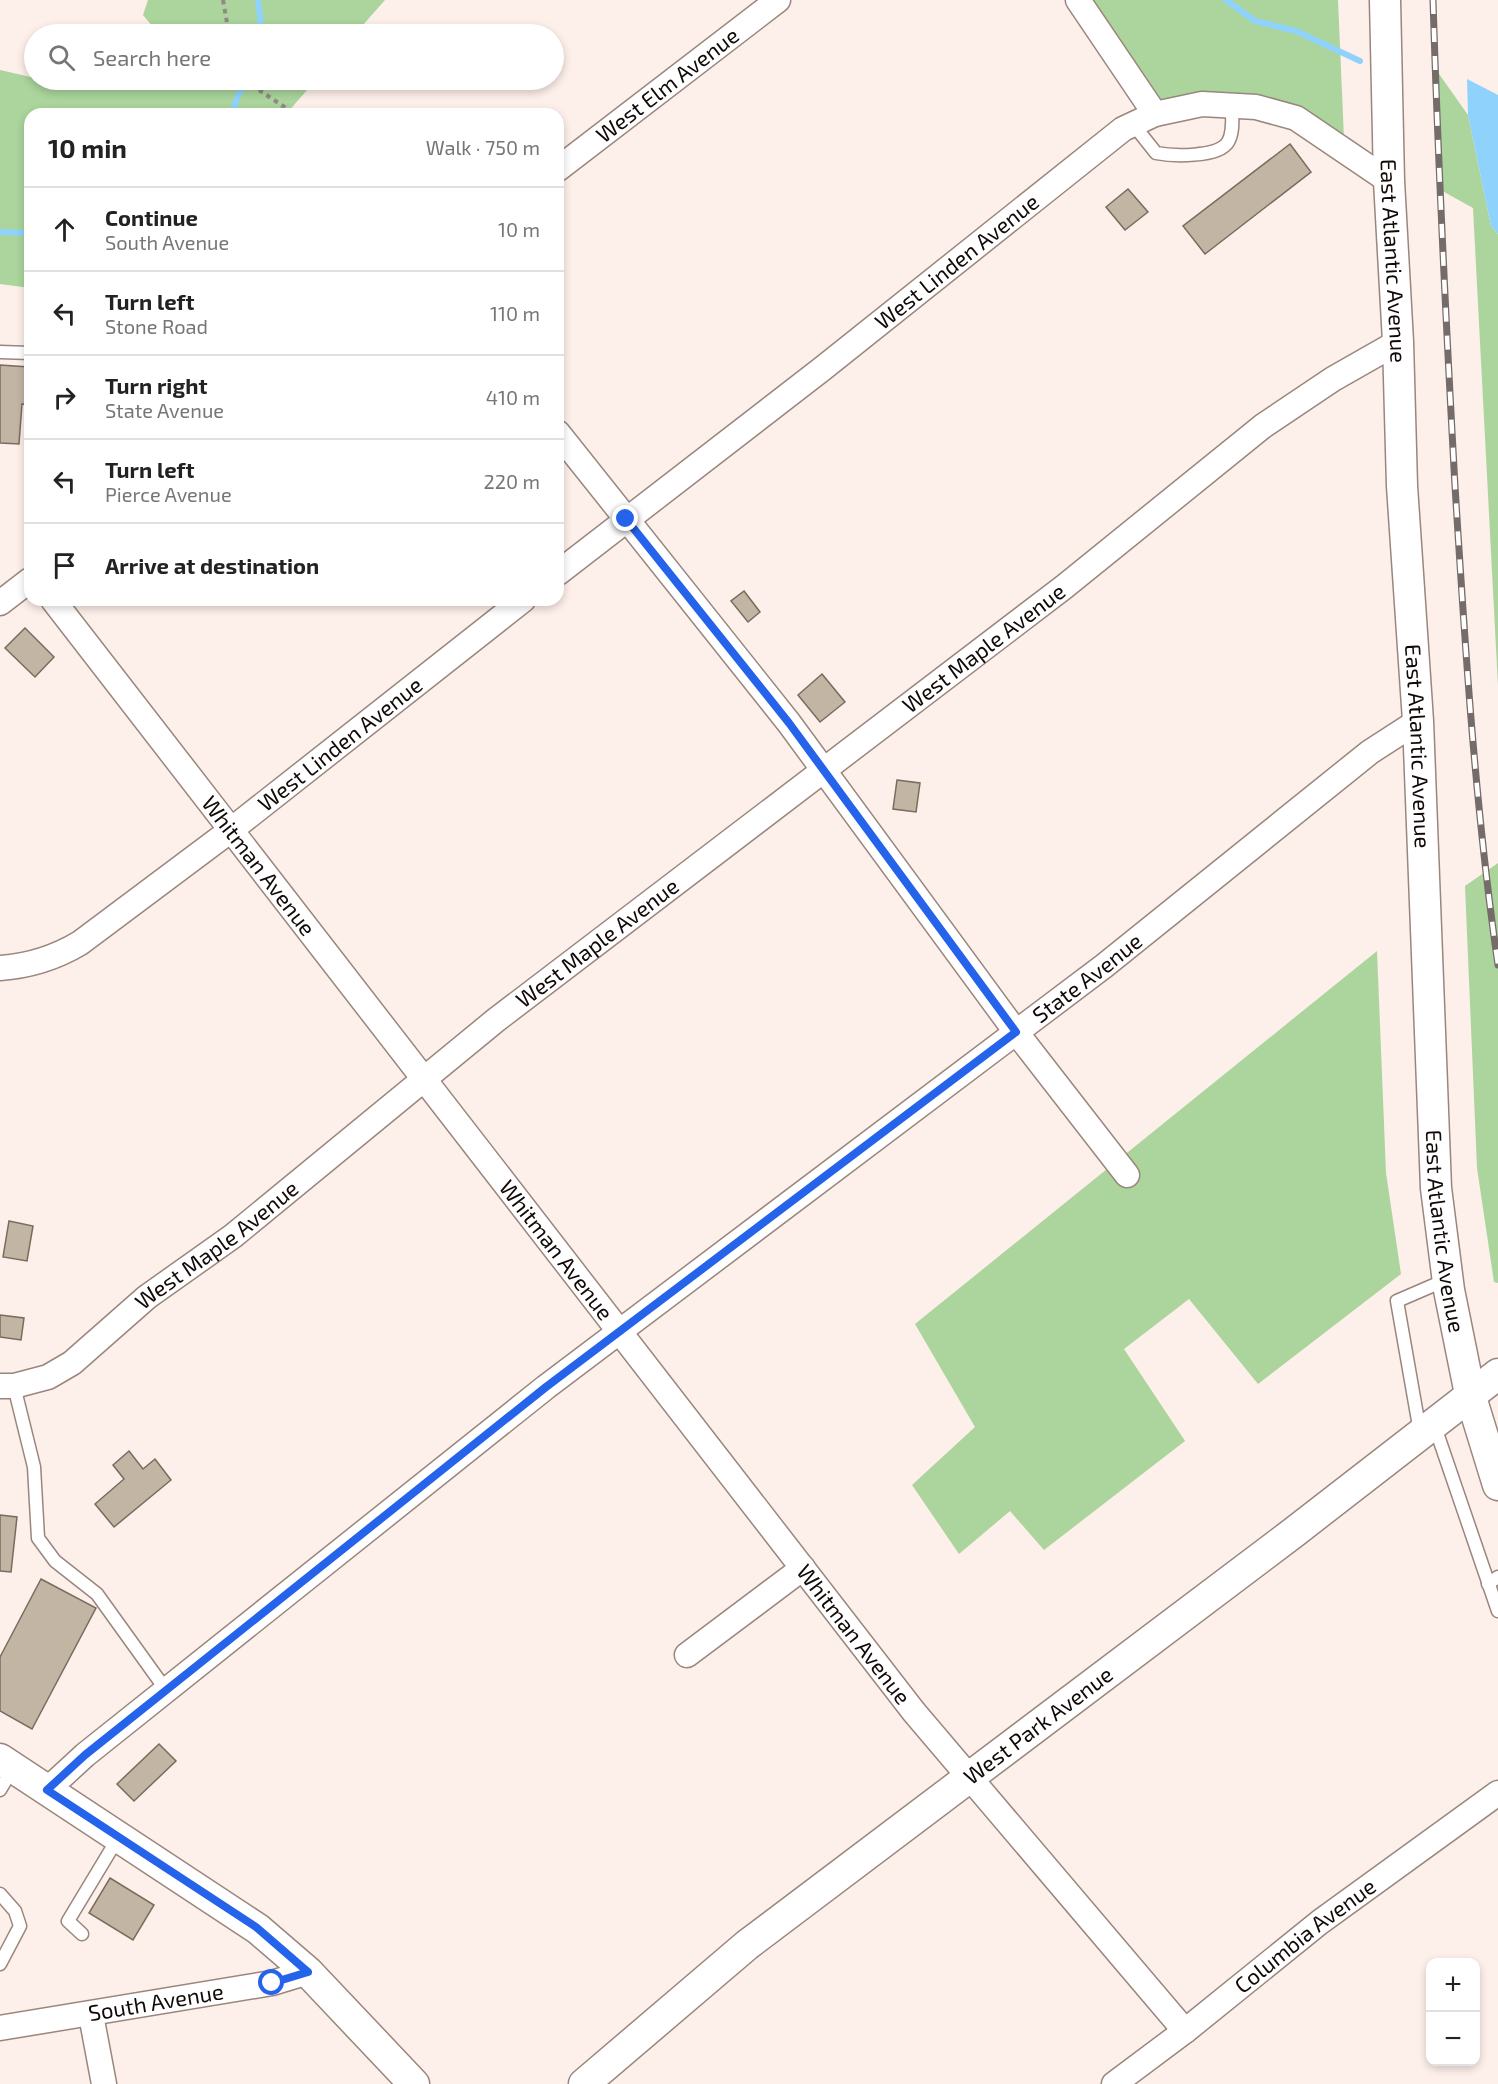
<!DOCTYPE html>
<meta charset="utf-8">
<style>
body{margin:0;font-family:"Exo 2",sans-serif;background:#f2f2f2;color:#222}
.controls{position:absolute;right:18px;bottom:18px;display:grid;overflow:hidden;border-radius:12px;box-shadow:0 3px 9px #0003}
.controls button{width:54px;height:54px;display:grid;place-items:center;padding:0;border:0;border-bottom:2px solid #e0e0e0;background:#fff;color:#222;font:30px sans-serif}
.stop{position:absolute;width:18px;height:18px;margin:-14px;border:4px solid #2563eb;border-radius:50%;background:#fff}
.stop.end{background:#2563eb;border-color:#fff;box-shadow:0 2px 6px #0008}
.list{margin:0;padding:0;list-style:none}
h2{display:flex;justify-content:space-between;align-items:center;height:78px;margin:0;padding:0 24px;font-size:26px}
h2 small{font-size:20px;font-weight:400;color:#767676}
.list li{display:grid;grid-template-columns:39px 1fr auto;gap:18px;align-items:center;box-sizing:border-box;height:84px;padding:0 24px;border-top:2px solid #e0e0e0}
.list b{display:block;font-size:22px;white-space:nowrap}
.list p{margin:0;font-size:20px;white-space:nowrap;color:#767676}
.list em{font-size:20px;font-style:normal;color:#767676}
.icon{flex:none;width:33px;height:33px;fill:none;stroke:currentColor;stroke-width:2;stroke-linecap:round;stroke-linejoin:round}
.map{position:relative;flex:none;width:1498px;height:2084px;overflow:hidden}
.search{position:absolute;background:#fff;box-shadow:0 3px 9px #0003;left:24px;top:24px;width:540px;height:66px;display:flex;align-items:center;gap:15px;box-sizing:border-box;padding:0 21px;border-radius:33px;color:#767676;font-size:22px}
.panel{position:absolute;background:#fff;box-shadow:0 3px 9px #0003;left:24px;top:108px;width:540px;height:498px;border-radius:18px}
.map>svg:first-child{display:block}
</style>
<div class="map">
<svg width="1498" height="2084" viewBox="0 0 1498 2084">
<rect width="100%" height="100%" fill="#fdefea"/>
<g fill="#abd59c">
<path d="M148,0H385L355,34H147L152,26L143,15Z"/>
<path d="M1080,0H1338L1344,139L1250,98L1165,105Z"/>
<path d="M1432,64L1468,115L1491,226L1498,234V686L1473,208L1437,188Z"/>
<path d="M0,70L79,88H114L120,80H316L286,114H30V288L0,284Z"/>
<path d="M1498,863V1283L1494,1282L1477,1168L1465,886Z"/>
<path d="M1377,951L1386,1173L1401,1274L1258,1384L1189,1299L1124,1349L1185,1441L1044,1550L1010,1511L959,1554L912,1485L975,1427L915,1324Z"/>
</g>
<path fill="#8fd3fd" d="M1467,79L1498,95V234L1491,226L1468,115Z"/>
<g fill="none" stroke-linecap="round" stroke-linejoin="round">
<g stroke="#8fd3fd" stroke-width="6">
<path d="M258,0L262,34"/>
<path d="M1226,0L1255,21L1296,31L1360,61"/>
<path d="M232,114L238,95L249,80"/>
<path d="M0,232L30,233"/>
</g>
</g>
<g fill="#c2b5a4" stroke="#786c5d" stroke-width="1.5">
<path d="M1290,144L1311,172L1205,254L1183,226Z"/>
<path d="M1128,189L1148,212L1125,230L1106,207Z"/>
<path d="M0,365L29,367L27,405L22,404L19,444L0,443Z"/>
<path d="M744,591L760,612L748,622L731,601Z"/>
<path d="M25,628L54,657L35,677L5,648Z"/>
<path d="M822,674L845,702L820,722L798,695Z"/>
<path d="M897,780L920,783L916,812L893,809Z"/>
<path d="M9,1221L33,1226L27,1261L3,1257Z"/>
<path d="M0,1315L24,1318L21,1340L0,1337Z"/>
<path d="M129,1451L143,1469L155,1459L171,1480L114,1527L95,1504L124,1479L113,1465Z"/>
<path d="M0,1515L17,1517L11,1572L0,1571Z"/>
<path d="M41,1579L96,1608L32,1729L0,1711V1657Z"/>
<path d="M159,1744L176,1761L134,1801L117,1784Z"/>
<path d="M110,1878L154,1905L133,1940L89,1913Z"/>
</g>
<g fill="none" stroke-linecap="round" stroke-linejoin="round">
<defs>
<g id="service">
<path d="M1133,124L1156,153C1172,156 1218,158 1228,142C1234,132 1232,117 1232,105"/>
<path d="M0,352L30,353"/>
<path d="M14,1386L34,1467L38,1538L55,1561L97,1594L166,1690"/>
<path d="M1434,1424L1498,1611"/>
<path d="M1420,1432L1397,1301L1448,1279"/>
<path d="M1488,1584L1498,1577"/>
<path d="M0,1790L13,1768"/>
<path d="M0,1894L15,1911L20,1926L0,1964"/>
<path d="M82,1934L68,1921L118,1838"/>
</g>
<g id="minor">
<path d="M1078,0L1155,114"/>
<path id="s1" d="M558,169L778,0"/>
<path d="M558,433L789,723L1016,1032L1127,1175"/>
<path id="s2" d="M558,573L822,369L1123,129L1155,114L1202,104L1256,107L1296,118L1389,181"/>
<path id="s3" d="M53,600L914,1712L1185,2031"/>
<path d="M0,603L30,580"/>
<path id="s4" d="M0,968C29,966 55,958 80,943L231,830L523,600"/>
<path id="s5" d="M0,1386H14L48,1377L72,1363L147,1297L233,1236L496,1020L1064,587L1263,426L1333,379L1398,342"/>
<path d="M687,1655L803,1568"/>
<path id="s6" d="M47,1790L85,1755L546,1387L1104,966L1370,752L1418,721"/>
<path d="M91,2015L104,2084"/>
<path id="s7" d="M0,2028L272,1983L308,1972"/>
<path id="s8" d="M1114,2084L1185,2031L1320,1922L1498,1793"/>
</g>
<g id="tertiary">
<path id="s9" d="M1385,0L1389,181L1398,342L1402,486L1418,721L1436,1188L1449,1290L1470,1394L1498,1485"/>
<path d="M0,1759L258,1929L308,1972L414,2084"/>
<path id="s10" d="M584,2084L747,1945L1293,1533L1498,1374"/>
</g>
</defs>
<use href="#service" stroke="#9a867d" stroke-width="15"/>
<use href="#minor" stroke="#9a867d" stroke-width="27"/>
<use href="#tertiary" stroke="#9a867d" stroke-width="33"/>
<g stroke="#928884" stroke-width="4" stroke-dasharray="4.5 4.5" stroke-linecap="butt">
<path d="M223,0L229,34"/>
<path d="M244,80L295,114"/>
</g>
<use href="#service" stroke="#fff" stroke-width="12"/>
<use href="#minor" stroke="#fff" stroke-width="24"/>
<use href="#tertiary" stroke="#fff" stroke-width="30"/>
<defs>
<path id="rail" d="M1433,0C1438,162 1446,324 1455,486C1465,646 1475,806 1498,965"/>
</defs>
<use href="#rail" stroke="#756b68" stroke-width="7"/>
<use href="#rail" stroke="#fff" stroke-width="4.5" stroke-dasharray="14" stroke-linecap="butt"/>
</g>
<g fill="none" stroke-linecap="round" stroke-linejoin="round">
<path stroke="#2563eb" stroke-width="8" d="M272,1983L308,1972L256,1927L47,1790L85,1755L546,1387L1016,1032L789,723L626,519"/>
</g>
<g text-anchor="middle" stroke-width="5" stroke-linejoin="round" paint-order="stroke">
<g font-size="22" fill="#100907" stroke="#fff">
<text dy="8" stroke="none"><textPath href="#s1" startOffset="138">West Elm Avenue</textPath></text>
<text dy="8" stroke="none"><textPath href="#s9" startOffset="261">East Atlantic Avenue</textPath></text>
<text dy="8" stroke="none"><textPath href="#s2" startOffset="506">West Linden Avenue</textPath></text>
<text dy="8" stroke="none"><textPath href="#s5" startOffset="1236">West Maple Avenue</textPath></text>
<text dy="8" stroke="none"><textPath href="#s4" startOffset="412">West Linden Avenue</textPath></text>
<text dy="8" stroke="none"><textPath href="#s9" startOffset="747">East Atlantic Avenue</textPath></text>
<text dy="8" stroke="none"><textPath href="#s3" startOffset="336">Whitman Avenue</textPath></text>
<text dy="8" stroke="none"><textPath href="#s5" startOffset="750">West Maple Avenue</textPath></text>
<text dy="8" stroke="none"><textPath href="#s6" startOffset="1320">State Avenue</textPath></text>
<text dy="8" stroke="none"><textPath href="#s9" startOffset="1233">East Atlantic Avenue</textPath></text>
<text dy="8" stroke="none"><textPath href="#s5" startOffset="264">West Maple Avenue</textPath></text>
<text dy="8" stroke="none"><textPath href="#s3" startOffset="822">Whitman Avenue</textPath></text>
<text dy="8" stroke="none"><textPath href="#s3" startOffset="1308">Whitman Avenue</textPath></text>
<text dy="8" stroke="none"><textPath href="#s10" startOffset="579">West Park Avenue</textPath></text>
<text dy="8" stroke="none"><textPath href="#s8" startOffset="242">Columbia Avenue</textPath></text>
<text dy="8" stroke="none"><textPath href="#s7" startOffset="158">South Avenue</textPath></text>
</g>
</g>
</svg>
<div class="controls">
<button>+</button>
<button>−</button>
</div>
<div class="stop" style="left:272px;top:1983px"></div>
<div class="stop end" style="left:626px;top:519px"></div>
<div class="search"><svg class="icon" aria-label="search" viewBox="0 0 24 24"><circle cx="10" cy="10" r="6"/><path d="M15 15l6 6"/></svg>Search here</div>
<section class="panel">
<h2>10 min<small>Walk · 750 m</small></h2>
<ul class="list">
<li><svg class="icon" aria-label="ahead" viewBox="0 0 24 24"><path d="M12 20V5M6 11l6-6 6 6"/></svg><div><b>Continue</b><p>South Avenue</p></div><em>10 m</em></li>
<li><svg class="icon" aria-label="left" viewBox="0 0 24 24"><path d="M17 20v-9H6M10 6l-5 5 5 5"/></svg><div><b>Turn left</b><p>Stone Road</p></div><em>110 m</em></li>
<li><svg class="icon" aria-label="right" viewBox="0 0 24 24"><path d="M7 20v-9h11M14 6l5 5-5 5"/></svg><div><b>Turn right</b><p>State Avenue</p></div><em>410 m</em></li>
<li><svg class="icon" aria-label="left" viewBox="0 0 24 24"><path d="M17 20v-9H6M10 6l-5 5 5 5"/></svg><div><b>Turn left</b><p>Pierce Avenue</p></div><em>220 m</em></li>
<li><svg class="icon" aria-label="arrive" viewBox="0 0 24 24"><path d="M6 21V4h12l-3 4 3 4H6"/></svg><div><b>Arrive at destination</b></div></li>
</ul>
</section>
</div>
